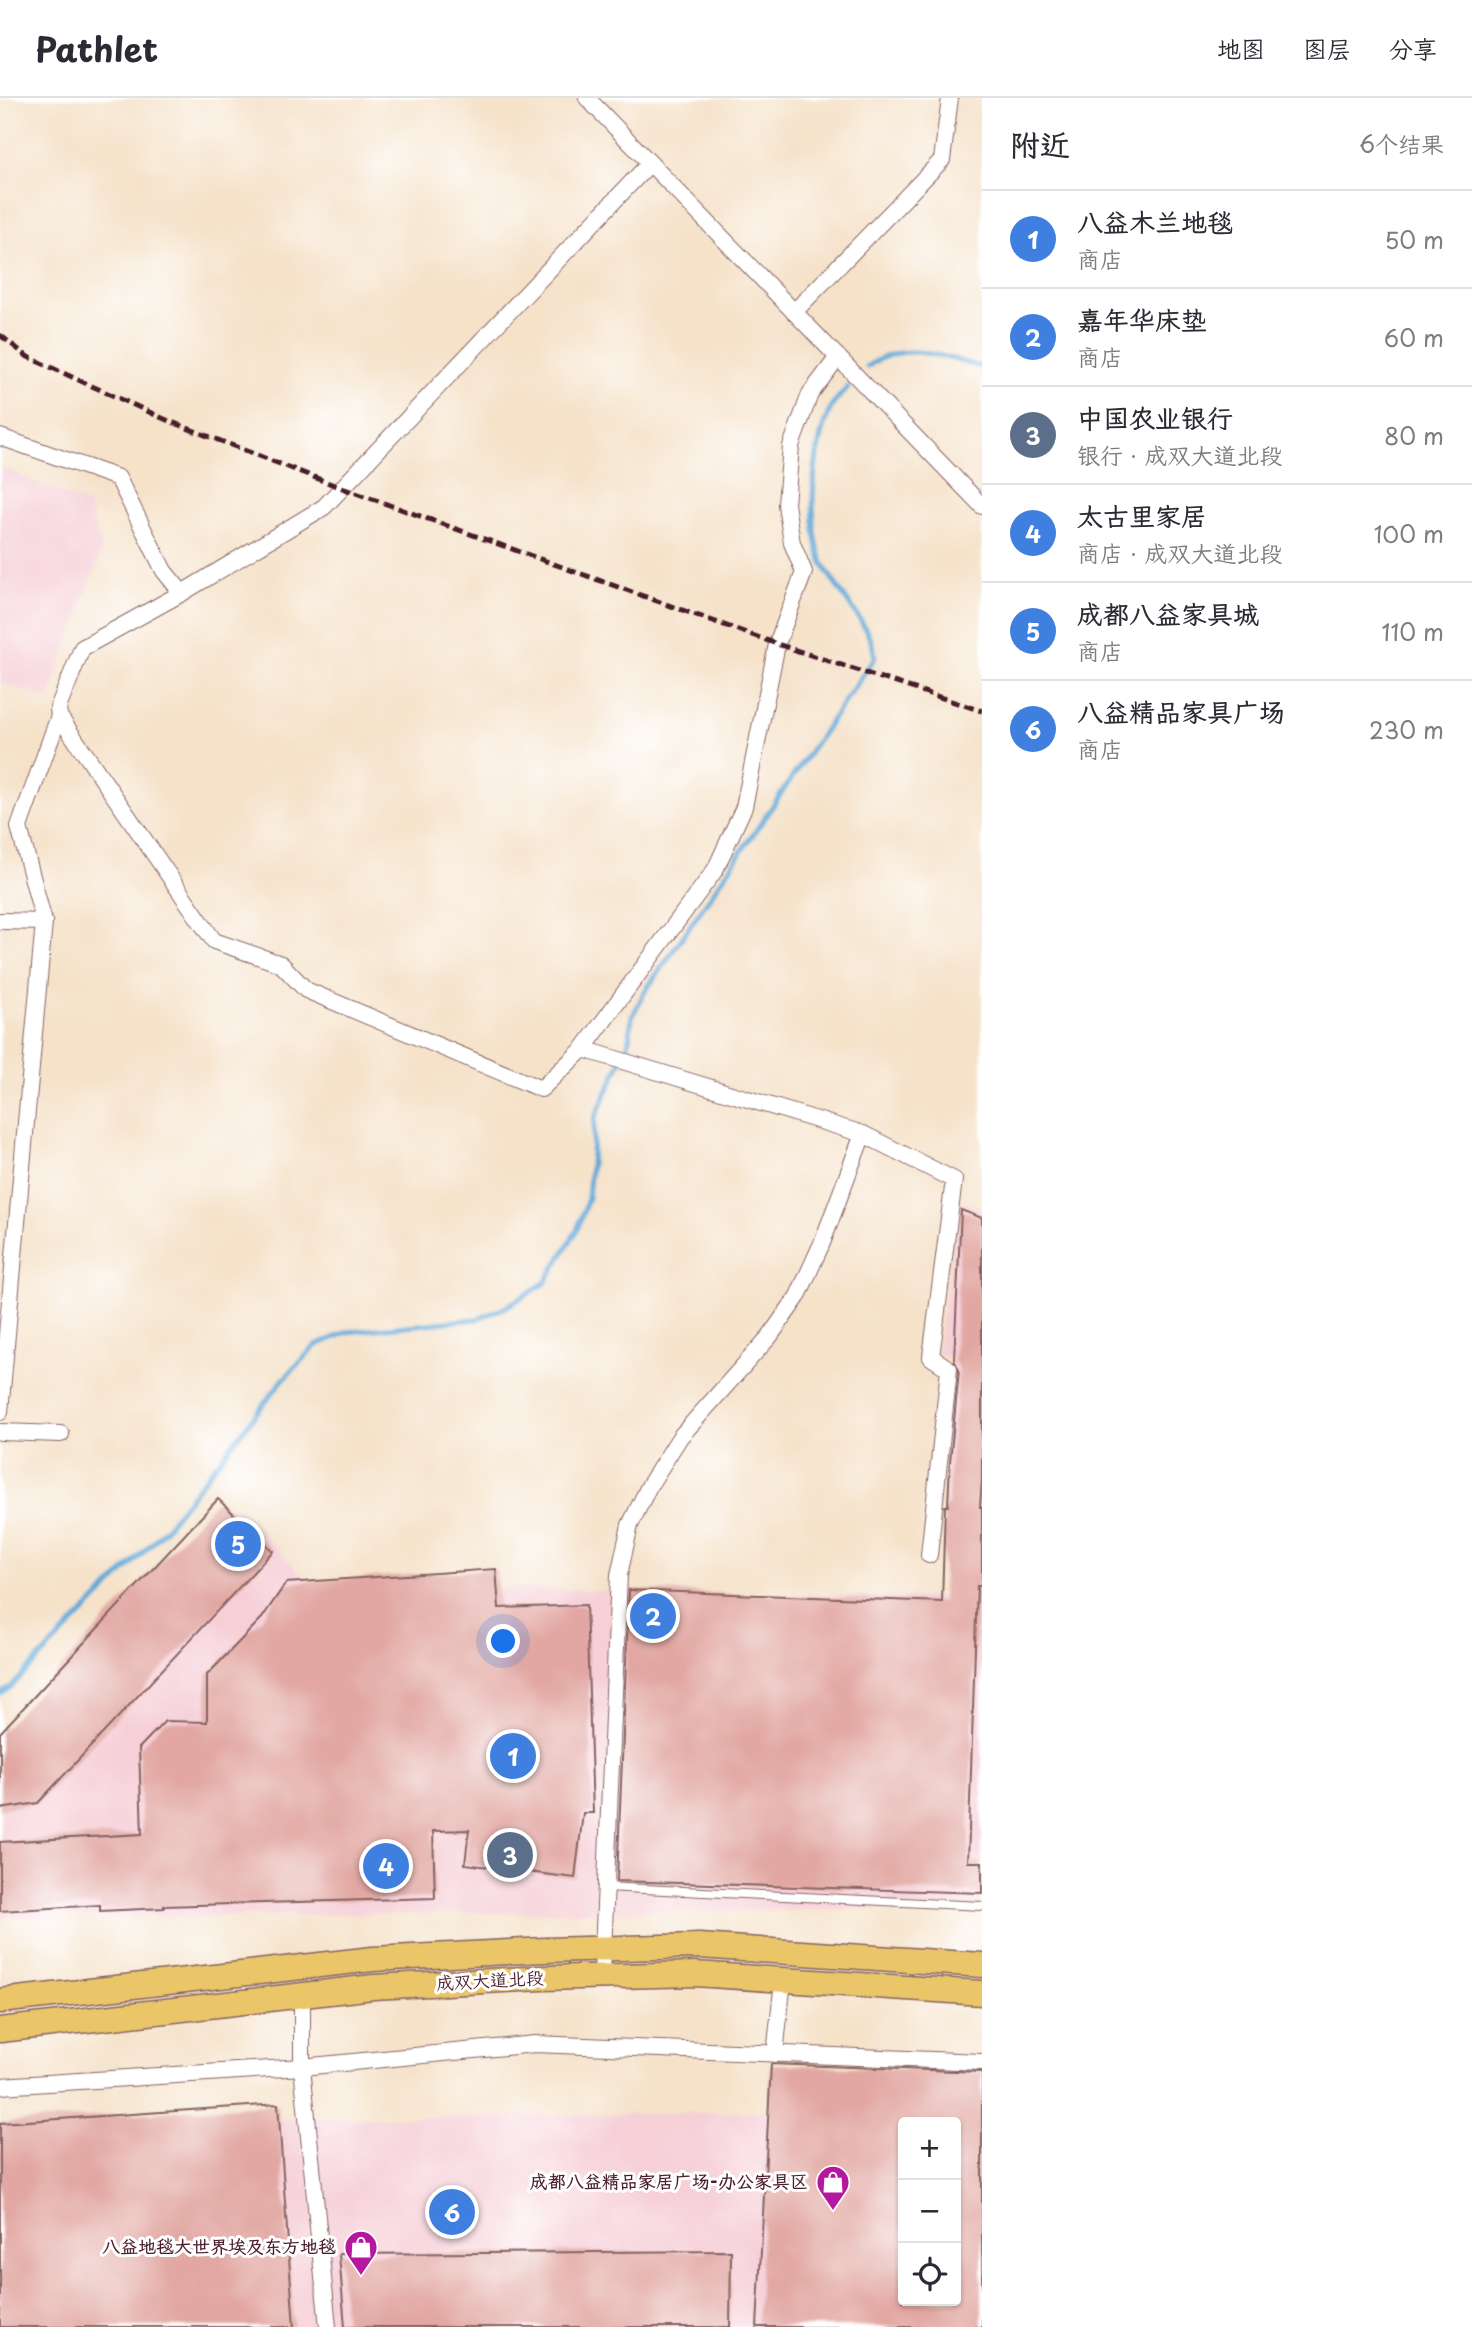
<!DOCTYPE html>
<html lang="zh">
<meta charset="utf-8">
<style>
body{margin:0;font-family:"Playpen Sans","LXGW WenKai TC",sans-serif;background:#f2f2f3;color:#2b2b33}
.controls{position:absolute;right:21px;bottom:21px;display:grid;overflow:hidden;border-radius:7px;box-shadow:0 2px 5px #0004}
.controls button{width:63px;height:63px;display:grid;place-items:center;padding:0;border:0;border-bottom:2px solid #e1e1e2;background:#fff;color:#2b2b33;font:35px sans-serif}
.you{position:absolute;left:504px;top:1544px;width:24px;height:24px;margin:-18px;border:5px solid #fff;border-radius:50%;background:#1a73e8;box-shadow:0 0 0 10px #1a73e833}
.badge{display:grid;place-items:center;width:46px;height:46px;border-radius:50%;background:#1a73e8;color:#fff;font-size:23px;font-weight:700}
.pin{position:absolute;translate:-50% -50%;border:4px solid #fff;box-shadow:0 2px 7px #0006}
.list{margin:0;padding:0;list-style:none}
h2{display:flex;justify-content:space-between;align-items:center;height:91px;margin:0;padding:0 28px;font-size:30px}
h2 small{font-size:23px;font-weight:400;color:#7c7c81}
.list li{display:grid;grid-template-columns:46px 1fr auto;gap:21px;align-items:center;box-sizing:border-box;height:98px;padding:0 28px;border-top:2px solid #e1e1e2}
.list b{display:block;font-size:26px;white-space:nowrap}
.list p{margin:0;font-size:23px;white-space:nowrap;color:#7c7c81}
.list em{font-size:23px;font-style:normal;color:#7c7c81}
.icon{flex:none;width:38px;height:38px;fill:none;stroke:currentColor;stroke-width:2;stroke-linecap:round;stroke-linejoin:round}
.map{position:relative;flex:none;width:982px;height:2229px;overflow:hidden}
header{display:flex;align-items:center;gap:42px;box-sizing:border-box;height:98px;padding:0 35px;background:#fff;border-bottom:2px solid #e1e1e2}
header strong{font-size:33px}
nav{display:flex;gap:38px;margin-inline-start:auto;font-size:24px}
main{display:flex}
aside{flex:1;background:#fff}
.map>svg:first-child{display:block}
</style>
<header>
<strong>Pathlet</strong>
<nav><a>地图</a><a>图层</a><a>分享</a></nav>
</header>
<main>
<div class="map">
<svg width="982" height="2229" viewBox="0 0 982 2229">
<rect width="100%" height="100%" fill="#fff"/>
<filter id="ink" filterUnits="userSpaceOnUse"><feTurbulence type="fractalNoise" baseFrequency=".0143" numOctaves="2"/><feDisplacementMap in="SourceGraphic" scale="14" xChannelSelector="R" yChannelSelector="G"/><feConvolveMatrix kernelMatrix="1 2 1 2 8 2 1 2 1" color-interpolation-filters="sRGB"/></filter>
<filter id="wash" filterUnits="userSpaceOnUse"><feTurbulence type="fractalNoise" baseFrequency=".00686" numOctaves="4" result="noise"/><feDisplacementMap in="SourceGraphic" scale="28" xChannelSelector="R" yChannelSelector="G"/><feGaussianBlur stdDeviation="1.57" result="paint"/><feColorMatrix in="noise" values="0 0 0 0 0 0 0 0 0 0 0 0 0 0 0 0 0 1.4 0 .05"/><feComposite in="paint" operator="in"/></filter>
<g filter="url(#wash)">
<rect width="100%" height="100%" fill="#f5e2c9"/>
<g fill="#f6cfd7" fill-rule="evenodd">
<path d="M0,369L88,406L102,451L48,601L0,584Z"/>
<path d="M959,1104L982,1111V1810L0,1820V1674L237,1408L309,1484L672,1495L943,1499V1405L950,1261L937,1255Z"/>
<path d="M982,2010V2229H0V2026ZM903,2024H956V2203H903Z"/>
</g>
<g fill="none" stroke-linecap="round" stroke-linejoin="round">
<g stroke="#62a9d8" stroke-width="5">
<path d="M867,269C904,241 942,259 982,269"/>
<path d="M0,1596L11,1589L161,1436L282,1283L315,1248L347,1234L477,1221L504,1210L545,1185L577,1132L588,1100L595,1020L628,948L632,919L644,895L875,559C870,526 842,500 826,471C805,435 812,346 831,310C835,302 842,296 848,289"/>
</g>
</g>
<g id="blocks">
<g fill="#e2a7a2" fill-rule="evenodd">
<path d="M961,1112L982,1120V1382L980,1409H982V1488H977L968,1764H982V1795L617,1783L629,1492L942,1504L945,1408H948L950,1364L959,1272L954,1262Z"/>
<path d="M218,1401L273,1453L38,1705L0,1711V1635Z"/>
<path d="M496,1471L499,1510L586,1507L593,1715H583L575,1780L465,1766L469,1732L433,1733L435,1800L164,1808V1810L100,1813V1807L0,1813V1744L142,1736L139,1650L165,1623L207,1624V1577L262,1520L286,1485Z"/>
<path d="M771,1966L982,1974V2229H757ZM903,2024H956V2203H903Z"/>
<path d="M278,2006L294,2229H0V2025Z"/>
<path d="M731,2153L730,2229H345L339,2156Z"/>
</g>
</g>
</g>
<g filter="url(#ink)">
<use href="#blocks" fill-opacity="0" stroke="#866362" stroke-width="2"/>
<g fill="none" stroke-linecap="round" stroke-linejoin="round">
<defs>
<path id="service" d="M605,1789L982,1808"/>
<g id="minor">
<path d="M587,0L982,408"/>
<path d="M650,65L324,409L182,495L82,550L58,610L59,618L214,843L281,866L306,892L541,991L583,951L715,772L744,709L777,546L804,474L792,445L786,406L791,348L810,296L838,259"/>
<path d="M794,214L942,62L950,0"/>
<path d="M0,339L118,380L164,473L182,495"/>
<path d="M0,823L44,824"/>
<path d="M583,951L863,1036L954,1082L931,1259L949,1271L929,1457"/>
<path d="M0,1314L44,824L19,729L59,618"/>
<path d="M0,1334L61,1336"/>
<path d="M602,1878L619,1477L630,1427L649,1388L680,1339L770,1238L798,1198L822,1145L863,1036"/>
<path d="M302,1897V1969L328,2229"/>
<path d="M775,1956L783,1882"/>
<path d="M0,1988L302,1969L535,1946L982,1964"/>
</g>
<g id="primary">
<path d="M0,1903L373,1861L545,1852L699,1848L982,1867"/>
<path d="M0,1932L373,1889L543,1880L695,1876L982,1895"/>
</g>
</defs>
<use href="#service" stroke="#866362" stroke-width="10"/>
<use href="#minor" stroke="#866362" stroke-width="18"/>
<use href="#primary" stroke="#866362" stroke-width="27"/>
<use href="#service" stroke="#fff" stroke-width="8"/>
<use href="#minor" stroke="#fff" stroke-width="16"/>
<use href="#primary" stroke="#ebc669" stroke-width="24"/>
<path stroke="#4a1f2b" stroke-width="5" stroke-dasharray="10 5" stroke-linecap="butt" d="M0,237L28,259L169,323L342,390L777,546L982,613"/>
</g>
</g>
<defs>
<symbol id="shop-pin" viewBox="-11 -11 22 30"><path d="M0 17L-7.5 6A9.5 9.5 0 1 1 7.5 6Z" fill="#b5179e" stroke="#fff"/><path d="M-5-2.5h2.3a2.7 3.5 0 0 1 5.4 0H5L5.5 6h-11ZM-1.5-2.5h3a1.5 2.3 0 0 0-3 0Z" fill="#fff"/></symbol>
</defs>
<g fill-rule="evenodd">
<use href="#shop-pin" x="814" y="2065" width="38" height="52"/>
<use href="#shop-pin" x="342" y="2130" width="38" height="52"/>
</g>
<g text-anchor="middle" stroke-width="6" stroke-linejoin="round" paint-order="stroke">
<g font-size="18" fill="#4a1f2b" stroke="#fff">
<text transform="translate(490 1883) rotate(-3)" y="6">成双大道北段</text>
</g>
<g font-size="18" font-weight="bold" fill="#4a1f2b" stroke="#fff" text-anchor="end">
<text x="808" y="2090">成都八益精品家居广场-办公家具区</text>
<text x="336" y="2155">八益地毯大世界埃及东方地毯</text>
</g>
</g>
</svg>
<div class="controls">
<button>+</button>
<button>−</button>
<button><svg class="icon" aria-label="locate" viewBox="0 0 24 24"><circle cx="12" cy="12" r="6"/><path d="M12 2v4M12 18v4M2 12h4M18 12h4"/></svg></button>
</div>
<div class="you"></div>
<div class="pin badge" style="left:513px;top:1658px;background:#3f7fe0">1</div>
<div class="pin badge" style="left:653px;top:1518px;background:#3f7fe0">2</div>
<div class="pin badge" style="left:510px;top:1757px;background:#5c6f8a">3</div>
<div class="pin badge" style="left:386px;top:1768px;background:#3f7fe0">4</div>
<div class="pin badge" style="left:238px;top:1446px;background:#3f7fe0">5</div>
<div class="pin badge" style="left:452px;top:2114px;background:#3f7fe0">6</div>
</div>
<aside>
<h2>附近<small>6个结果</small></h2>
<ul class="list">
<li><span class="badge" style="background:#3f7fe0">1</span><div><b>八益木兰地毯</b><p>商店</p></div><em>50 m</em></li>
<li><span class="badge" style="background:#3f7fe0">2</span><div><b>嘉年华床垫</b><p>商店</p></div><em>60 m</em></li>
<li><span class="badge" style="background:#5c6f8a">3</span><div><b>中国农业银行</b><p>银行 · 成双大道北段</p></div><em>80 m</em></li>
<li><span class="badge" style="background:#3f7fe0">4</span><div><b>太古里家居</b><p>商店 · 成双大道北段</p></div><em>100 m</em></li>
<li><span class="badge" style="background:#3f7fe0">5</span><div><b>成都八益家具城</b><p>商店</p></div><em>110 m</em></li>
<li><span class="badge" style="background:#3f7fe0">6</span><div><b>八益精品家具广场</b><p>商店</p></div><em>230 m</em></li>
</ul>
</aside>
</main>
